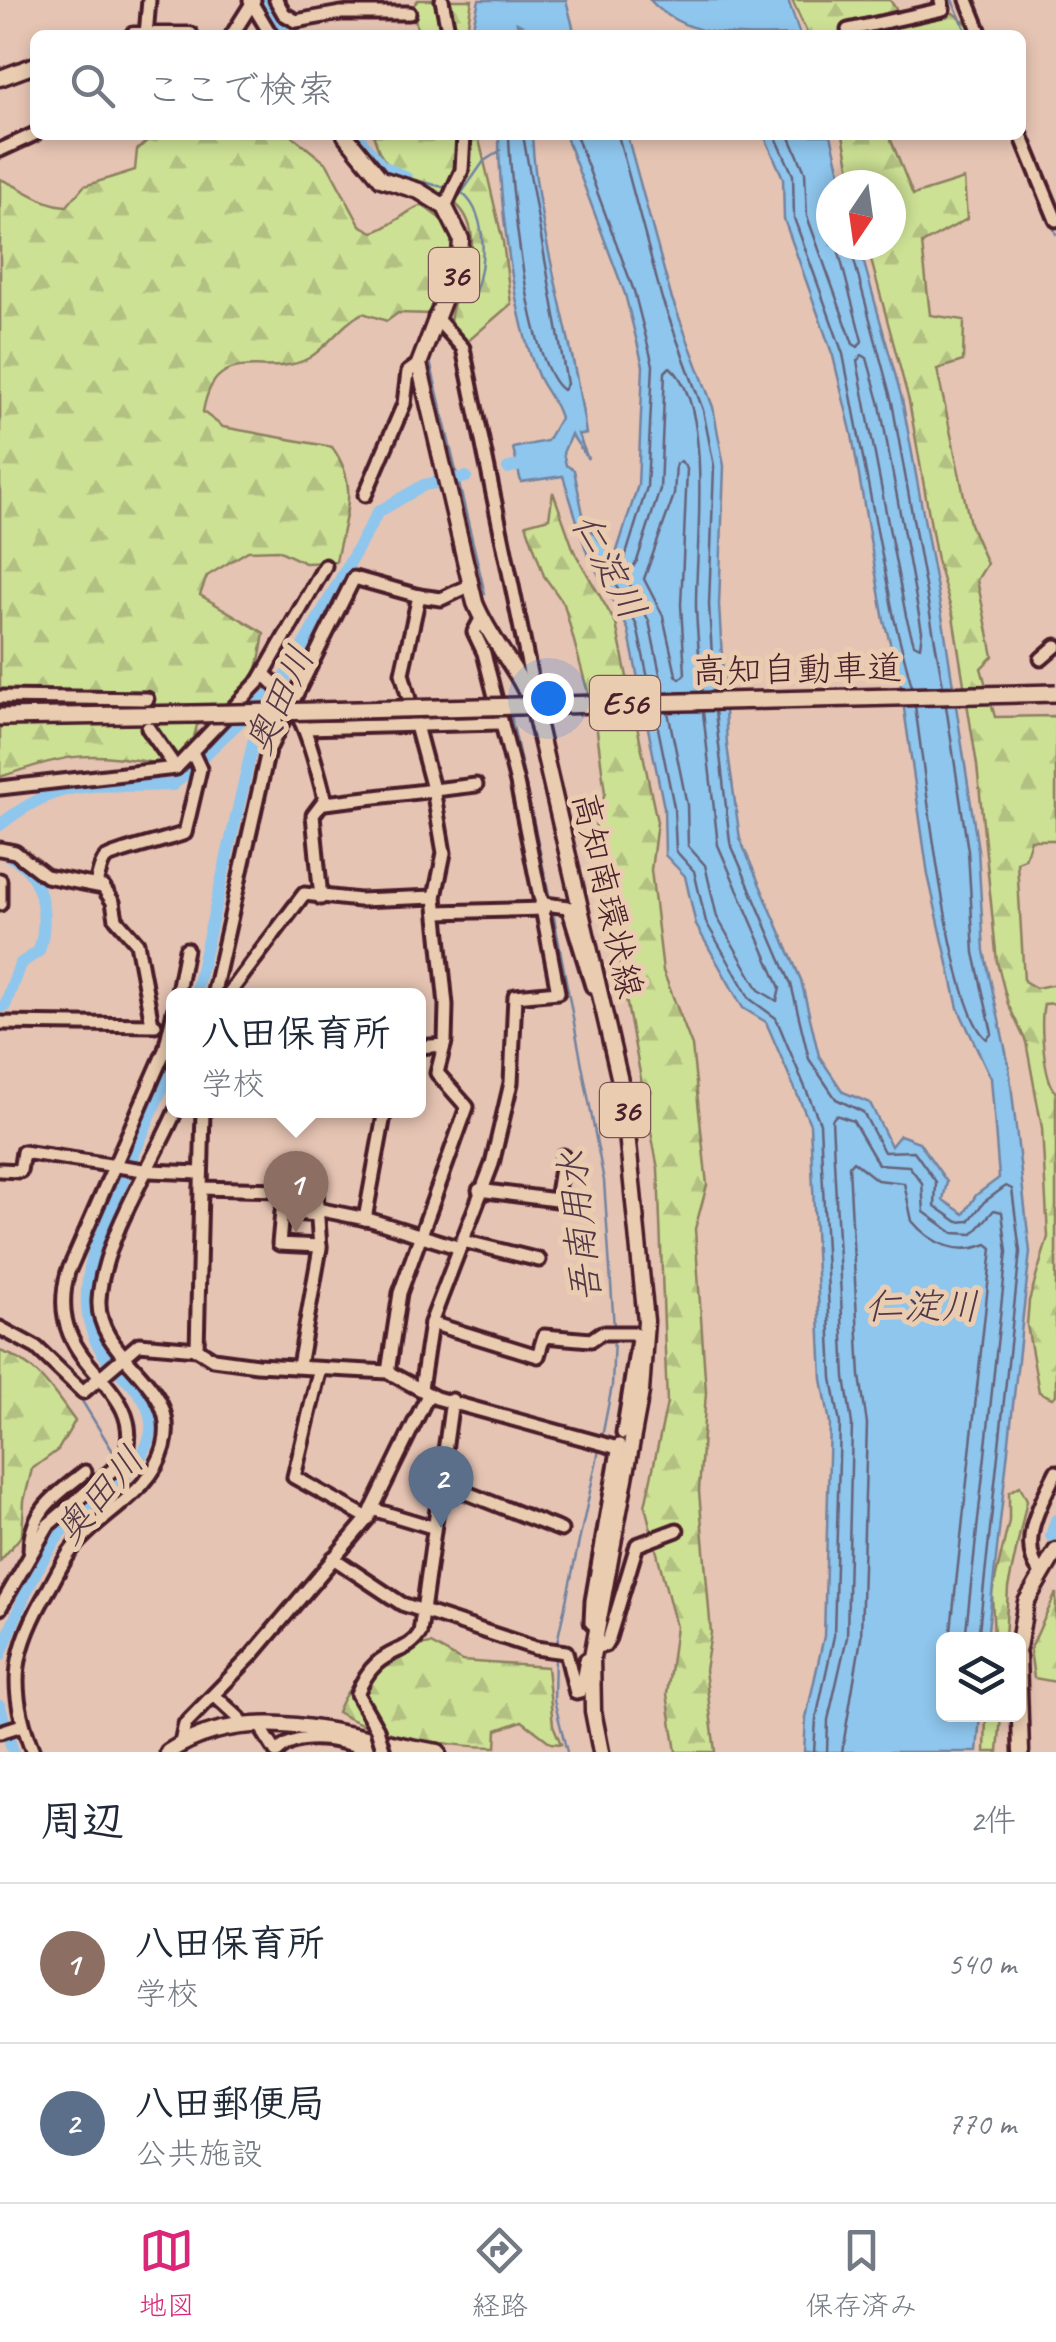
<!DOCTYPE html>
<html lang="ja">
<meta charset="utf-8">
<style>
body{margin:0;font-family:Caveat,"Klee One",sans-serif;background:#f2f2f3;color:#1f2937}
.controls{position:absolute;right:30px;bottom:30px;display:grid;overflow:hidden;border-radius:15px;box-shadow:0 5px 15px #0003}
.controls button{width:90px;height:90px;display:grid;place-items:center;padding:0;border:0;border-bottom:2px solid #e0e1e3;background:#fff;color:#1f2937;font:50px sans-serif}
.compass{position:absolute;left:816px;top:170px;width:90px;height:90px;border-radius:50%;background:#fff;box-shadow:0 5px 15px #0003;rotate:193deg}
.you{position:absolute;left:548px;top:698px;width:35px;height:35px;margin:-25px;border:8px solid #fff;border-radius:50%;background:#1a73e8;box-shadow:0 0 0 15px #1a73e833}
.badge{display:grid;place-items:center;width:65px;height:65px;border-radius:50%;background:#db2777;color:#fff;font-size:32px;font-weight:700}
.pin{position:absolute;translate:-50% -82px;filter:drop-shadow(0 2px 5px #0008)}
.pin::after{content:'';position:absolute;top:52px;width:35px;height:30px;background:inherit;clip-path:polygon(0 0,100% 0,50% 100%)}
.popup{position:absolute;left:166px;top:988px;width:260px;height:130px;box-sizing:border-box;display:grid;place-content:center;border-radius:15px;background:#fff;filter:drop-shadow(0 2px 8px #0005);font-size:32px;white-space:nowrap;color:#747a83}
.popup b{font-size:38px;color:#1f2937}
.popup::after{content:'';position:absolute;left:50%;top:100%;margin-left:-20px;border:20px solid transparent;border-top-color:#fff}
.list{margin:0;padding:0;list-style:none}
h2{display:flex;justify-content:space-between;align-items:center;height:130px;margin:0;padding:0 40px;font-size:42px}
h2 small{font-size:32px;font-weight:400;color:#747a83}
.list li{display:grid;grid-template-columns:65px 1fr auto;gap:30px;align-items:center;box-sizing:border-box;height:160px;padding:0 40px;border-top:2px solid #e0e1e3}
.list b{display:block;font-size:38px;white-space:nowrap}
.list p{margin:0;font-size:32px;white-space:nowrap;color:#747a83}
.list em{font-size:32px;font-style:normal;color:#747a83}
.icon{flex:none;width:55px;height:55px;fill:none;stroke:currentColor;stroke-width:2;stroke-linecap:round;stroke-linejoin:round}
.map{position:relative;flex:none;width:1056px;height:1752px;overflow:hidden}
.search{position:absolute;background:#fff;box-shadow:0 5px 15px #0003;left:30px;right:30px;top:30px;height:110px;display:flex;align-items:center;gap:25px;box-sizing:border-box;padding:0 35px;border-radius:15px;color:#747a83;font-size:38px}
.sheet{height:450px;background:#fff}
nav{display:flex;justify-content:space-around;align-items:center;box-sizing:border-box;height:140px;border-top:2px solid #e0e1e3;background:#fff;font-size:28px;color:#747a83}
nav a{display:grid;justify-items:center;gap:5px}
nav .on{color:#db2777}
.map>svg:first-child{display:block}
</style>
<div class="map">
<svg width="1056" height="1752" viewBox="0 0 1056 1752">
<defs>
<pattern id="forest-firs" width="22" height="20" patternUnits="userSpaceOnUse" patternTransform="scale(2.5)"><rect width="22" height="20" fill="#cde195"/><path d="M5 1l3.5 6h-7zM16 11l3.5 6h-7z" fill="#b2c181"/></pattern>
</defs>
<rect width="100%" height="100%" fill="#e6c4b3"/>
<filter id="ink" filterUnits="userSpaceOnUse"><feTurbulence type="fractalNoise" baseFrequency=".01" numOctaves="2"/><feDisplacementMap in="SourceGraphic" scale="20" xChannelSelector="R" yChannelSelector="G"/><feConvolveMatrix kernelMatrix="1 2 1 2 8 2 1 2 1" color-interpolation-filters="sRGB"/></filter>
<g filter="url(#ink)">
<g fill="url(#forest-firs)" stroke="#8c8060" stroke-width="2.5">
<path d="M418,0H472L466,35H418L413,6Z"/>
<path d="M792,0H890L898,12L953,13L969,25L971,35H808Z"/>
<path d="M153,135H291L327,164L360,225L373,232C390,228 404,212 422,205L454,229L456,248L432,314L398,313L387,321L363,313C341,324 330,345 309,358C266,382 215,339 203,412L223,427L332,447C361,487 344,517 336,562L305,563L278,550L248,551L207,576L200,595L264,633C261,655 253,692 243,710L197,725L191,749L166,765C88,751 74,752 0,777V179C24,188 42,205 67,206L84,186L135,170L137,150Z"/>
<path d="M373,135H478L503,242L511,304L467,342L450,325C451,296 471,271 472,243C472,184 406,193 382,157C378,151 376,142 373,135Z"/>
<path d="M843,135H889L913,195L964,179L967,219L922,244L930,315L964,320L963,361L937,369L970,524L987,564L977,580L993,656L981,668L995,717L1056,716V840H1031L1025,859L1017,862L1024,981L1036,988L1056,984V1003L1044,1004C1040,1021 1043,1079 1056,1092V1395L1052,1398L1039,1392L1027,1325L1029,1301L1048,1237L1042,1128L1026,1042L1008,1004L997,962L977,765L953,616L937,560L909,401L867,245H891V185H853Z"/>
<path d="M553,492L574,551L616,624L657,822L651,870L663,971L692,1046L707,1185L695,1229L706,1392L699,1491L711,1633L705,1670L715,1752H676L667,1694L676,1627L645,1506L667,1403L658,1169L598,850L595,819L605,793L596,723L564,604L544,576L526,524L549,518Z"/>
<path d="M0,1351C36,1362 53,1391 75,1421L58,1450L32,1469L24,1501L22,1535L0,1561Z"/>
<path d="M1020,1486L1027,1500L1008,1588L1005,1639H994L992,1593L1009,1521V1492Z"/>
<path d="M1056,1593V1682L1034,1678L1030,1650Z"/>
<path d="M431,1644L462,1661L547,1667L553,1725L561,1744L551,1743L522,1721L497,1730L496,1747C452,1747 374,1735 337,1712C352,1672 390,1650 431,1644Z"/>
<path d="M986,1715H1001L998,1752H985Z"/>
</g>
<g fill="#8fc6ed" stroke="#73839f" stroke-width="2.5">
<path d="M479,0H566L575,35H528L525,27L517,23L519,35H471Z"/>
<path d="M650,0H788L800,35C748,35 688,42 650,0Z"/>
<path d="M499,135H532C537,236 573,334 586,434H578L588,459L571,434L563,453L566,465L574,470L585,524L615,557L638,485L643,366L625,294L565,135H627L671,296L713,407L724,466L719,605L727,745L740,839L801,980L819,1056L843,1092L870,1103L891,1146L900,1135L919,1142L947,1182L943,1200L964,1214L976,1195L999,1178L991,1078L958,1008L928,875L899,674L884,621L852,435L833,356L784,219L783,178L764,135H831L843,185H831V245H859L902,399L944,627L978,850L984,951L1009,1066L1030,1252L987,1639L944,1640V1714L980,1715L977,1752H804L806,1718L824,1636L830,1423L822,1379L810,1124L766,1022L743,1008L696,925L685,876L665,855L664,808L628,629L587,553L563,476L521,482L513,448L547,441L560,418C556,402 546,392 539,378C513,318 499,200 499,135Z"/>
</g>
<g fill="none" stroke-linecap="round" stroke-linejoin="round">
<g stroke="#666279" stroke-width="2.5">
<path d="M509,135C510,181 528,367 563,390L567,384L523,135"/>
<path d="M576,135L634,291L653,365L647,487L625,558L608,570L637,626L651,693"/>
<path d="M618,135L662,299L703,410L714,466L709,605L714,691"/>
<path d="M775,135L793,175L794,218L843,354L894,618L912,687"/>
<path d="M789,135L805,172L807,216L853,344L858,347L862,341L837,245"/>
<path d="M850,245L892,402L943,686"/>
<path d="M862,355L867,358L880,405L922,631L920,647L914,644L906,616L857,361Z"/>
<path d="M681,461L687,469L681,605L685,674L680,679L676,675L663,616L644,579L674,495L676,464Z"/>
<path d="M664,693L649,621L626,577L637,561L660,489L665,372L670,367C715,404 695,552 696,607C697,635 700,663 702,692"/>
<path d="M915,706C924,764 949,1011 987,1039L992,1033L974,953L968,851L946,706"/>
<path d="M715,711L730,842L791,984L809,1059L836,1099L863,1112L884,1152L914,1151L936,1182L935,1206L958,1222L969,1221L984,1202L1006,1186L1012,1189L1020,1252L978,1640"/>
<path d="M668,712L687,805L688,846L705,865L717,917L759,990L777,1001L780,988L718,845L703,712"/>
<path d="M655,713L674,807L676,851L694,871L706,922L750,999L776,1018L820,1123L832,1378L840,1424L834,1636L816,1719L814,1752"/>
<path d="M827,1752L828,1720L847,1637L852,1424L845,1377L832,1120L836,1115L853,1121L878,1164L909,1166L922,1183L924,1212L953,1233L973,1234L994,1210L1002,1212L1007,1252L965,1640"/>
<path d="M842,1752L861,1638L867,1424L860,1376L849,1166L853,1161L877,1180L904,1183L912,1221C931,1244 958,1256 987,1244L992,1248L950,1640"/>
</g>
<g stroke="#73839f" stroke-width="2.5">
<path d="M952,0L968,35"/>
<path d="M1014,135L1056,234"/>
<path d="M407,178L451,189"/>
<path d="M459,191C487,209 487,262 475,291"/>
<path d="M463,191L484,161L501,150"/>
<path d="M429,357L485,594"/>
<path d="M510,711L550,899"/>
<path d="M553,912L604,1181L614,1328"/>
<path d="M0,1338L17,1344"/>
<path d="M79,1396L117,1458"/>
<path d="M602,1437L612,1386L614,1336"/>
<path d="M121,1465L126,1473"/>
<path d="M556,1647L599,1450"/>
<path d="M555,1655L554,1700L567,1752"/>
</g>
<g stroke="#8fc6ed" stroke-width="12">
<path d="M261,0L286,35"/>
<path d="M357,135L381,165L407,178"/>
<path d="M508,468L532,463"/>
<path d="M0,825C65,773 97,789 173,785L278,685"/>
<path d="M195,996L256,730L378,512L424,485L466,477"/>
<path d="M0,1007L5,1006L20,964L39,951C49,918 44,872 9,856"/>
<path d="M1051,1536L1056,1520"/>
<path d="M0,1656C16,1616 31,1574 57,1538C81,1505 156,1468 151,1422C148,1393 125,1380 108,1360C81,1327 84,1288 94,1250L174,1059"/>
<path d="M0,1706L13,1752"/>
</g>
<defs>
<g id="minor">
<path d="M250,0L271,35"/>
<path d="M276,0L284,14L296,21L341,13H409"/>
<path d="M442,0L449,35"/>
<path d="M967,0L981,35"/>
<path d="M848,30L943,9L941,0"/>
<path d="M146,35L149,0"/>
<path d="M232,35L254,0"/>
<path d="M1021,135L1056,220"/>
<path d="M0,150L35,134"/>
<path d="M445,207L462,170L464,135"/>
<path d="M435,317L463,348L531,678L529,692"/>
<path d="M365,495L404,404L408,372L419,364"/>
<path d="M481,619L474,632L484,653L517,783L540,897L544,904L568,907L592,986"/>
<path d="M1041,659L1056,646"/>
<path d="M264,674C306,710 311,748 325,799L313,815L321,898"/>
<path d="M0,697L147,699"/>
<path d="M148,728L176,768"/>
<path d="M305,728L499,723"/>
<path d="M0,788L176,768L260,680L325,566"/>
<path d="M325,803L476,785"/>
<path d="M0,849L15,852L46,876L103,887L113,902L116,919L137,943L152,1024"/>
<path d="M0,880V904"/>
<path d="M96,883C99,875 100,865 105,859C111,853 171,839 185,833L200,769L193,754"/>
<path d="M437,912L544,909"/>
<path d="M177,996L186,949"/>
<path d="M213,996L268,751L354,578L419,596"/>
<path d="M227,996L304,894L359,900L435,897"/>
<path d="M0,1023L155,1025"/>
<path d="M418,1047L444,1045"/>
<path d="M0,1170L20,1171L23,1152L150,1171L200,1173"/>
<path d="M201,1188L316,1191L320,1248L299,1366"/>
<path d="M479,1190L556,1200L563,1156"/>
<path d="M317,1209L371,1220L460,1248"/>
<path d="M318,1215L282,1212L279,1244L320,1246"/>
<path d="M365,1219L385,1110"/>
<path d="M463,1241L539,1260"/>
<path d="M431,1323L538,1356L544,1336L591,1340L601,1333H634L638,1339L623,1433"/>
<path d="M0,1328L37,1348L83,1392L139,1344L197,1349L213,1359L257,1365L388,1372L436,1398L618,1448"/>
<path d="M197,1349L203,1110"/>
<path d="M319,1372L294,1477L368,1518"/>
<path d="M388,1372L400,1293L467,1107L437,1073L445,1042L446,1005L435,897L444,853L433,789L402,673L419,596L441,599L471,585"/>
<path d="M421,1389L431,1323L492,1164L511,1083L515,996L558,992L541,903"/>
<path d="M126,1455C147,1378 41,1370 68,1272L165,1050L174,1011"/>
<path d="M439,1482L561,1530"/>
<path d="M372,1509L432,1527"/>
<path d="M30,1550C30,1511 57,1494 85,1472"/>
<path d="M333,1558L402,1604L535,1648L566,1652L576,1693L580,1692L586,1660L592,1657"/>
<path d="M1041,1573C1016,1544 1042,1501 1056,1472"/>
<path d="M0,1608L48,1525L116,1467"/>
<path d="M598,1629L591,1622L592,1601L619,1445"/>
<path d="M594,1648L605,1645L609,1638L637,1545L677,1530"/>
<path d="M215,1696L240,1719"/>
<path d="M377,1729L357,1694C377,1644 405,1658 420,1633L452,1400"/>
<path d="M0,1732L22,1725"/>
<path d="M264,1733L276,1752"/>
<path d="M181,1743L185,1724L252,1655L368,1518L428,1395"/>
<path d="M33,1752C6,1686 14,1647 50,1587C57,1574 64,1559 73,1548C101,1513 152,1492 164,1447C182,1381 96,1360 99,1300C102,1240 152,1166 176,1110"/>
<path d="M277,1752C300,1728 348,1742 376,1752"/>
</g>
<g id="major">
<path d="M133,35H190"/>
<path d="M0,78L35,65"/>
<path d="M345,135L381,179L419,191L445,207L461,239L460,257L419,364L475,603C491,643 522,672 535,713L623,1094L646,1321L641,1392L592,1657L593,1711L601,1752"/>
<path d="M1018,1648L1026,1602L1056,1551"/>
<path d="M1018,1656L1021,1752"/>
<path d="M168,1752C251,1697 350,1739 438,1752"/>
</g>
<path id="highway" d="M0,717L193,714"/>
</defs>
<use href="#minor" stroke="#4a1f2b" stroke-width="19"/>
<use href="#major" stroke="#4a1f2b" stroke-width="21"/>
<use href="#highway" stroke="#4a1f2b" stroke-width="22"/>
<use href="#minor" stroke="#eacdb1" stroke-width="11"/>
<use href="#major" stroke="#eacdb1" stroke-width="14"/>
<use href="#highway" stroke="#eacdb1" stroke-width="15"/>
<defs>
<g id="minor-bridge">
<path d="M114,1468L126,1455"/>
<path d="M377,1729L384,1752"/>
</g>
<path id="highway-bridge" d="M193,714L1056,693"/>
</defs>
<use href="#minor-bridge" stroke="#4a1f2b" stroke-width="19" stroke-linecap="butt"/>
<use href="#highway-bridge" stroke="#4a1f2b" stroke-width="22" stroke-linecap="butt"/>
<use href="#minor-bridge" stroke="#eacdb1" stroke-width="11"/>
<use href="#highway-bridge" stroke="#eacdb1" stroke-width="15"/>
</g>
</g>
<g text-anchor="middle" stroke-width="10" stroke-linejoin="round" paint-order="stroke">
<g fill="#eacdb1" stroke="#7a5353" stroke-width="2.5">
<rect x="429" y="248" width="50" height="54" rx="8"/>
<rect x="590" y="676" width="70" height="54" rx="8"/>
<rect x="600" y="1083" width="50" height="54" rx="8"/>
</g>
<g font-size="32" font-weight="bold" fill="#4a1f2b">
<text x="454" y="286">36</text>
<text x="625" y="714">E56</text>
<text x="625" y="1121">36</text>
</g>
<g font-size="35" fill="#4a1f2b" stroke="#eacdb1">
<text transform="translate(797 669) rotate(-1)" y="12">高知自動車道</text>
<text transform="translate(608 895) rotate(77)" y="12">高知南環状線</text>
</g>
<g font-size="38" font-style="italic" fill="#543848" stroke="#eacdb1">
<text transform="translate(609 566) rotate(62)" y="13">仁淀川</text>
<text transform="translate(279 700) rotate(-65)" y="13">奥田川</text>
<text transform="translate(579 1227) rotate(-96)" y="13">吾南用水</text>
<text x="922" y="1319">仁淀川</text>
<text transform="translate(99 1495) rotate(-49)" y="13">奥田川</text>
</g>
</g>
</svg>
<div class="controls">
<button><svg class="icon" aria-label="layers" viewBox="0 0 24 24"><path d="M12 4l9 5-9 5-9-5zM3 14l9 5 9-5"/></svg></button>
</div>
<svg class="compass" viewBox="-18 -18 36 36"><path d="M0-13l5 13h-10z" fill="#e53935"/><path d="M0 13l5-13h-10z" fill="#747a83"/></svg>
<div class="you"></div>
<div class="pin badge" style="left:296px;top:1233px;background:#8d6e63">1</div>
<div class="popup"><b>八田保育所</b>学校</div>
<div class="pin badge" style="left:441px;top:1528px;background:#5c6f8a">2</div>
<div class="search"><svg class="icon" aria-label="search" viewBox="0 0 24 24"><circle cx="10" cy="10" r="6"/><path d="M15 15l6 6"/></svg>ここで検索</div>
</div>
<section class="sheet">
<h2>周辺<small>2件</small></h2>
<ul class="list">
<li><span class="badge" style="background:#8d6e63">1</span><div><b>八田保育所</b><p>学校</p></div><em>540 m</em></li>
<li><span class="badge" style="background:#5c6f8a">2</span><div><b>八田郵便局</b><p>公共施設</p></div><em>770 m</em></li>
</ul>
</section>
<nav>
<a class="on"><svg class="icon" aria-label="map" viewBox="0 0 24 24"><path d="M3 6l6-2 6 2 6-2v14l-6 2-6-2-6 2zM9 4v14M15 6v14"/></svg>地図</a>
<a><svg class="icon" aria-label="directions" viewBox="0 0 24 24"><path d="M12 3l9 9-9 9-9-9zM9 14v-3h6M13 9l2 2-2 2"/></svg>経路</a>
<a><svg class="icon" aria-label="saved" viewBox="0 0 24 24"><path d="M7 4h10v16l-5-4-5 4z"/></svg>保存済み</a>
</nav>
